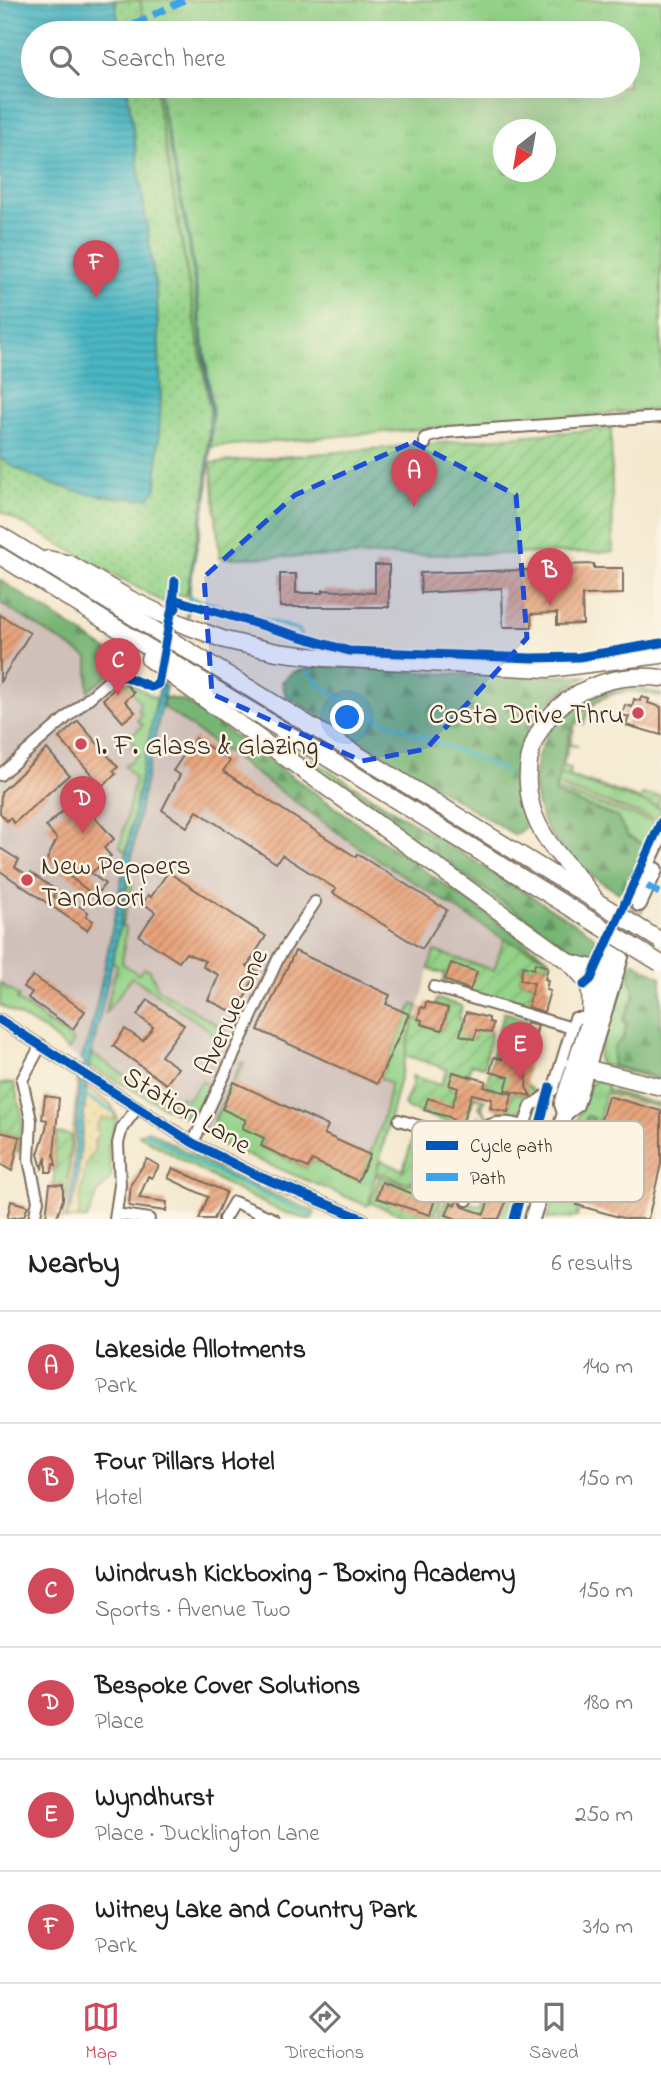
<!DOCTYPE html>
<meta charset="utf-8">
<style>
body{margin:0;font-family:"Indie Flower",sans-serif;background:#f6f6f6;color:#202124}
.compass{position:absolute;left:493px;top:119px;width:63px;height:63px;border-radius:50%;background:#fff;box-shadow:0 7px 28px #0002;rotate:211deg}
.you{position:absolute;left:348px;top:718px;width:24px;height:24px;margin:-18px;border:5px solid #fff;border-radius:50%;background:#1a73e8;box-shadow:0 0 0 10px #1a73e833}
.badge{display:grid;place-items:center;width:46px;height:46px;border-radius:50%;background:#d1495b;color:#fff;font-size:23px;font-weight:700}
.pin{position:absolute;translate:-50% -58px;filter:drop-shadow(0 2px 4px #0008)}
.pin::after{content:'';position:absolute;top:37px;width:24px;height:21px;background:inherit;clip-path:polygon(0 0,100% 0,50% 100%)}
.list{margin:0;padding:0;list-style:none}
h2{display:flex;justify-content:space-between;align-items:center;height:91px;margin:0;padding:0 28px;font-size:30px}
h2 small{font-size:23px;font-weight:400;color:#757577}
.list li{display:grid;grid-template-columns:46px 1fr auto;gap:21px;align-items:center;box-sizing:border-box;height:112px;padding:0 28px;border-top:2px solid #e0e0e0}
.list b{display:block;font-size:26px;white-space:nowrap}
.list p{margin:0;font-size:23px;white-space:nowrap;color:#757577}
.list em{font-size:23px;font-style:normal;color:#757577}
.icon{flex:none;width:38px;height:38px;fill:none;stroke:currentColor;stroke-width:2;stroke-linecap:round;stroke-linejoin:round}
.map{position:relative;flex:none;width:661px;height:1219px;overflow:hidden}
.search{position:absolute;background:#fff;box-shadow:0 7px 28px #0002;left:21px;right:21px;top:21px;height:77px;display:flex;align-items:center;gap:18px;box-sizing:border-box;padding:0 24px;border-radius:38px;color:#757577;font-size:26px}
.sheet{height:763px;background:#fff}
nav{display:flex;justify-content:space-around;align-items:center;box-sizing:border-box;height:98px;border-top:2px solid #e0e0e0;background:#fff;font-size:19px;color:#757577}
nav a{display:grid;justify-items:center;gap:4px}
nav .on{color:#d1495b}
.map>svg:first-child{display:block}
</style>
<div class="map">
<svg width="661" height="1219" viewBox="0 0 661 1219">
<defs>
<pattern id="grass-tufts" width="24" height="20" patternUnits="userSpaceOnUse" patternTransform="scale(1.75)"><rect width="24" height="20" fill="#94d389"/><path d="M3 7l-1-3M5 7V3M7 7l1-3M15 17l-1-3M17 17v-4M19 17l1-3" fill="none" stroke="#80b576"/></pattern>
<pattern id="forest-firs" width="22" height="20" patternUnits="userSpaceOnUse" patternTransform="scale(1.75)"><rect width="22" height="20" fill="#77b575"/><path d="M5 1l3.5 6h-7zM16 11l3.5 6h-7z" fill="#63935f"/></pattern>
<pattern id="sand-dots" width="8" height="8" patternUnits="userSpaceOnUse" patternTransform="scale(1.75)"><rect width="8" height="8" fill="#eeda9e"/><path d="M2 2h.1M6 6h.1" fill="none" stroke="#cdbb88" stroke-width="1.8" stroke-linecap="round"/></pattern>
<pattern id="park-dots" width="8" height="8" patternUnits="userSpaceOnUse" patternTransform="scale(1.75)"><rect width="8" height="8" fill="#94d389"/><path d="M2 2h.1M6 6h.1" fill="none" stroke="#80b576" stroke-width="1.8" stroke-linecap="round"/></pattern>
<pattern id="garden-furrows" width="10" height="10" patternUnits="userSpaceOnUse" patternTransform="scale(1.75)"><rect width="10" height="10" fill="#94d389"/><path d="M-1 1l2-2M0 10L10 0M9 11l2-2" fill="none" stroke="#80b576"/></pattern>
<pattern id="water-rules" width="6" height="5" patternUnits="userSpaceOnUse" patternTransform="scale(1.75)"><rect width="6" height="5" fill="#4ab7c4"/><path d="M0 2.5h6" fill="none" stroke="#3f959f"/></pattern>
<pattern id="building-hatch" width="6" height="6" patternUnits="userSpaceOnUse" patternTransform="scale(1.75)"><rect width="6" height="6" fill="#e7a27a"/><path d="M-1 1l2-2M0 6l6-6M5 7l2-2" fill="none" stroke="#bc8463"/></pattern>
</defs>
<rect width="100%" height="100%" fill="#fcf5e5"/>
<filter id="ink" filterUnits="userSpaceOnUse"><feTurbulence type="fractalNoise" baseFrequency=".0143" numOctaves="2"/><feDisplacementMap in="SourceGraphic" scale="14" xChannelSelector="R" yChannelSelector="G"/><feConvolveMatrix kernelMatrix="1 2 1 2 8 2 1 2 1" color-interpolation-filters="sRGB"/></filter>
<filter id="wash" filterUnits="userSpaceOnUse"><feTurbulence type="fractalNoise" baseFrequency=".00686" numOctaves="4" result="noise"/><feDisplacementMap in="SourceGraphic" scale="28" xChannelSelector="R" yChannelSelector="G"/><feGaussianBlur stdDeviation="1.57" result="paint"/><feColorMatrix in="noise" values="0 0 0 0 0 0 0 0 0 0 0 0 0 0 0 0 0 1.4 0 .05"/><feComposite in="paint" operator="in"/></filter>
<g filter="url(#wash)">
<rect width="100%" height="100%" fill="#f4e8ce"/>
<g fill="#cfc0ba">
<path d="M0,603L88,658V691L116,669L122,678L157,699L144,750L114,929L86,1048L80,1061L46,1031L0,1005Z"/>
<path d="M162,706L358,847L504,939L494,970L434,952L366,1206L222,1145L181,1116L88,1066L120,926L141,802Z"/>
</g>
<g fill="url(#grass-tufts)" stroke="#687e54" stroke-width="2" fill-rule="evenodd">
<path d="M140,0H661V409L209,447L211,411L155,86H628V33H146ZM504,130H546V172H504Z"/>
<path d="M122,678L157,699L126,852L120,847L135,779L125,766L138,755L131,747L135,743L130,737L143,725L137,720L142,715L138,710L140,702Z"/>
<path d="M252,722L354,786L349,795L592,953L596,939L602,943L599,954H596L592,963L571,955L249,726Z"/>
<path d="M559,774L661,808L657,820L556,786Z"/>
<path d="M555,790L651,821L656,825L646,846L628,836L623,828L555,794Z"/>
<path d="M129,881L133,884L122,926L126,928L122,963L138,974L144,968L150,970L158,989L224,1029L221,1043L213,1039L212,1032L132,977L105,1014L117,965L112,961Z"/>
<path d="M626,957L635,963L629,976L635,995L623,1020L626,1027L613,1065L661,1078V1081L600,1064L598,1058Z"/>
<path d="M0,983L19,996L17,1000L74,1041L68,1051L46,1031L0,1005Z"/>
<path d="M413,1004L418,1006L368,1206L222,1145L214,1121L241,1062L244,1063L234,1082L246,1120L243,1128L264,1138L261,1147L307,1168L312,1160L358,1181C372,1150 387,1117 390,1083L380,1078Z"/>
<path d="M91,1053L177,1110L163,1099L177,1101L181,1096L187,1100L202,1081L210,1087L199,1111L181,1116L88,1066Z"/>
<path d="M600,1079H608L607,1090L661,1105V1108L606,1093L575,1207L579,1208L577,1217L547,1219L586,1093L593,1082Z"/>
<path d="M78,1080L112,1106L117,1118L108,1148L112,1176L97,1195L87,1219H61L67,1197Z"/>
<path d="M148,1130L226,1174L315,1212L312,1219C280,1219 171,1154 139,1135Z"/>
</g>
<g fill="url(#forest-firs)" stroke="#59704a" stroke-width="2">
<path d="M0,580L125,662L88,691V658L0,603Z"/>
<path d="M319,666L475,675L588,676C518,713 510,753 525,827L515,835L286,696L282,682L293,672Z"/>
<path d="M632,685L633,688C566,701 571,734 555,790V794L617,817L628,836L646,846L623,895C589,876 553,852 540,813C518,747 567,690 632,685Z"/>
<path d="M164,697L185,701L547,957L504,939L358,847L162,706Z"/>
<path d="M354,786L589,932L596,939L592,953L573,950L349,795Z"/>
<path d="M635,963L661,977V1078L612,1066L614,1047L623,1039L626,1027L623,1020L635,995L629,976Z"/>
<path d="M587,1116L594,1118L575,1180L564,1177Z"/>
</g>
<path fill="url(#sand-dots)" stroke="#94825e" stroke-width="2" d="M78,1080L112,1106L115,1117L112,1120L102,1118L96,1126L99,1134L94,1141C97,1153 89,1156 86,1165C85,1171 77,1214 79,1219H61L67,1197Z"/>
<path fill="url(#park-dots)" stroke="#687e54" stroke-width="2" d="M0,0H140L146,33H33V86H155L210,411L205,496L186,596L170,594L165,603L0,511Z"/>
<g fill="url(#garden-furrows)" stroke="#687e54" stroke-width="2" fill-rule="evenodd">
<path d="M611,428L613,552L220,558L211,463Z"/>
<path d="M637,688L661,694V697C635,687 590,690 584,724L576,722L570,743L578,746L569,745L563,766L571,768L569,776L641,799L642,795L661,796L658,804L661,808L559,774C575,720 574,698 637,688Z"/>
<path d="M504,939L550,959L548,967L536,964L534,969L523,966L520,980L550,989L533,987L527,1011L442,986L445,974L429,969L434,951L494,970Z"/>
<path d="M437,999L462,1006L459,1018L467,1023L464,1036L474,1039L478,1025L491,1033L484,1067L471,1064L468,1076L453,1072L449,1088L485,1100L482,1108L489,1119L479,1107L482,1099L474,1097L466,1122L474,1124L478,1116L484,1121L470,1134L464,1133L465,1128L408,1109L404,1105L413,1083L412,1076L441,1085L447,1069L405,1055L414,1019L422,1020L421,1024L442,1030L448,1008L435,1005Z"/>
<path d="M504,1012L527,1020L522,1040L534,1043L532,1048L496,1039Z"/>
<path d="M495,1045L518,1051L510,1091L524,1095L526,1084L536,1094L515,1117L497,1116L499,1110L508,1112L512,1096L503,1094L492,1100L494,1088L486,1087Z"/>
<path d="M14,1083L23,1119L20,1152L16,1151L20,1137L0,1132V1084Z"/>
<path d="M57,1133L71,1135L67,1197H63V1185L54,1184V1170L49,1169L57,1166L54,1155Z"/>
<path d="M413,1138L434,1145L430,1158L444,1162L448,1149L457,1152L460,1143L470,1148L472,1170L465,1168L456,1194L447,1190L438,1177L403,1182L381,1173L375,1177L380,1160L403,1170Z"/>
<path d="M380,1176L405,1185L423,1180L439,1181L445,1191L434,1217L414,1219L370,1203ZM382,1183L393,1186L392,1189L421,1197L425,1185L438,1189L429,1215L417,1211V1208L377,1197Z"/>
<path d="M489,1184L518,1194L514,1196L517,1197L511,1219H499L492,1193L483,1217L451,1203L446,1215L457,1219H437L448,1196L481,1206Z"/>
</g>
<g fill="url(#water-rules)" stroke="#427071" stroke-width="2">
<path d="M0,0H115L120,33H33V86H127L157,298L161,398L156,489L149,498C100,501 40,486 0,458Z"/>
<path d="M158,86L190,242L213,411L207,495L191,577L187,621L190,577L206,495L211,411L189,242Z"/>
<path d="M161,682L166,686L141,802L120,926L89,1065L76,1194L66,1219C79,1168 72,1114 84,1062L80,1059L86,1048C117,927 132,804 161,682Z"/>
</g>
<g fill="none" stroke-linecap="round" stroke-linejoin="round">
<g stroke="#4ab7c4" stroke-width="3.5">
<path d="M189,597L299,630L300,635"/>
<path d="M308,671L319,684L356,709L506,771"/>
<path d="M83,1094L112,1111"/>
<path d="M145,1132L203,1166L312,1216"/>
</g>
</g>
<g id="blocks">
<g fill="url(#building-hatch)">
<path d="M594,564V568H623V594L582,595L583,624L557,625V613L531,614L532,627H503L502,588L421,593L420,573L560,569V565Z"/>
<path d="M375,565H389V607H280V574H296V593H323V590L375,593Z"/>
<path d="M0,615L30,633L0,682Z"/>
<path d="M123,681L134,693L125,701L135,712L123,722L103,699Z"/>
<path d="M641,697L649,699L648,703L661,707V735L626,725L629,717L622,715L625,705L632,707L634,699L640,701Z"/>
<path d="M78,721L118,767L113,771L116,774L102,786L59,738Z"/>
<path d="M195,738L230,761L223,771L356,857L357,854L447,910L422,949L333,893L336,889L282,855L276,863L197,811L187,827L162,810L180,775L173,771Z"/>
<path d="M47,749L69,775L14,823L10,818L7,821L0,813L1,792Z"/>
<path d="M78,798L114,839L104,848L111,856L91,873L105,884L95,896L47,859L57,839L46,826Z"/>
<path d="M0,848L19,860L15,867L29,876L31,873L57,891L53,896L66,906L70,900L88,912L86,916L93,921L87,930L0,871Z"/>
<path d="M168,872L266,936L247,966L257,971L237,1014L208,1000L219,975L203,967L205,961L186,953L179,962L139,936L155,912L143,903L148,895L151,897Z"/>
<path d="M295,951L390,995L386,1004L409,1014L377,1084L258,1030Z"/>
<path d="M451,963L477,972L470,990L445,980Z"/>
<path d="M535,963L548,967L545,979L548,980L546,990L550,991L544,1012L528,1007L534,983L520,980L523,966L534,969Z"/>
<path d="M33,976L85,1011L73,1029L28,998L32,992L23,987Z"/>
<path d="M148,1000L184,1025L161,1056L178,1068L166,1084L113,1046L125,1029L143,1041L153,1027L137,1015Z"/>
<path d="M426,1002L448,1008L442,1030L421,1024L422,1020L418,1019L421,1007L425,1008Z"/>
<path d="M466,1012L489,1018V1022L493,1023L491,1033L477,1030L474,1039L460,1035Z"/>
<path d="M526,1023L538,1026L528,1059L526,1087L531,1096L505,1090L509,1077L490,1072L494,1057L502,1059L507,1042L500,1040L502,1032L522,1038Z"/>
<path d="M453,1072L486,1081L484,1087L512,1094L508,1112L490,1108L492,1099L472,1094L460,1130L451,1127L454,1121L449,1117L424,1110L428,1098L452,1106L458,1088L449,1085Z"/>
<path d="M234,1082L328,1126L324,1134L370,1155L358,1181L312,1160L308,1168L261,1146L264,1138L242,1128L246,1120L222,1109Z"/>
<path d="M45,1096L59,1098L54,1155L56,1165L53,1164L52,1172H46V1157L42,1168L38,1154L46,1129L47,1120L42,1119Z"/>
<path d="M608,1096L661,1111V1164L648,1219H626L577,1205Z"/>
<path d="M0,1132L20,1137L12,1171L0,1164Z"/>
<path d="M492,1138L520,1145L519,1148L527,1151L499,1219H457L446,1215L451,1203L455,1205L462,1189L459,1201L463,1207L484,1214L504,1157L487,1151Z"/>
<path d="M147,1159L159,1166L152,1178L148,1176L139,1198L167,1202L166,1211L129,1206L131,1184Z"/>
<path d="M173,1168L226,1192L214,1219H199L208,1197L168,1178Z"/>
<path d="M382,1182L421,1197L425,1184L438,1189L430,1215L377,1198Z"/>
<path d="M50,1184L63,1185V1199L56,1219L46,1217Z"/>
<path d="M11,1201L28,1206L24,1216L7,1219Z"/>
</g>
</g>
</g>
<g filter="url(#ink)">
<use href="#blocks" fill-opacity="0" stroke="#7c6c5c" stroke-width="2"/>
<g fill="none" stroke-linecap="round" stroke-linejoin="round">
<g stroke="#cfc2ab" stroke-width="14" stroke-dasharray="14 7" stroke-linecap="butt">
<path d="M611,951L631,898"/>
<path d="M621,957L639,904"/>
</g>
<defs>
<g id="minor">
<path d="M425,444V438L448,432L661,417"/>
<path d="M0,775L112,678"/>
<path d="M434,987L572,1028"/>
<path d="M0,1020L193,1143L258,1176L363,1219"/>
<path d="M399,1120L476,1143"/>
<path d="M524,1126L531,1106L553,1090L575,1018H588"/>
<path d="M193,1143L279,957L315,902"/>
<path d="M467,1200C470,1190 476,1179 477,1169C479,1160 474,1151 476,1142C484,1106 537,1130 557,1137"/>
<path d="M116,1214L149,1219"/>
<path d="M34,1219L38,1201L29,1160L31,1120L22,1080L41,1045"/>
<path d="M115,1219L120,1185L118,1143L122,1128L137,1108"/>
<path d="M224,1219L234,1202L274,1219"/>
</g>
<g id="major">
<path d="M631,898L661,835"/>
<path d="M639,904L655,870"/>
<path d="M565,1113L576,1105L621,957"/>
<path d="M532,1219L565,1113L562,1104L609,957"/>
</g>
<g id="highway">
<path d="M0,535L596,901"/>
<path d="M0,556L587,918"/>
<path d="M48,559L70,564L128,598L182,624L225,640L277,652L325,658L548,669L661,655"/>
<path d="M149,659L569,962C590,983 592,985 590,1014"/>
<path d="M593,896C572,867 542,844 532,808C509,723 583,668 661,678"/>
<path d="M572,963L592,968L611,964L615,953"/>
<path d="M574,1065L661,1087"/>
</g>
</defs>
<use href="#minor" stroke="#7c6c5c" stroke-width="14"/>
<use href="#major" stroke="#7c6c5c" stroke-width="18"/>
<use href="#highway" stroke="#7c6c5c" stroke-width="19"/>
<use href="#minor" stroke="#fff" stroke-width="10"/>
<use href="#major" stroke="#fff" stroke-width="14"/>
<use href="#highway" stroke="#fff" stroke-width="16"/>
<defs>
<g id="highway-bridge">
<path d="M596,901L661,941"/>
<path d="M587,918L660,963"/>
</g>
</defs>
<use href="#highway-bridge" stroke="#7c6c5c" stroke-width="19" stroke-linecap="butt"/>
<use href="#highway-bridge" stroke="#fff" stroke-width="16"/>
<g stroke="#3fa3ea" stroke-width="7" stroke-dasharray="14 7" stroke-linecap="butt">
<path d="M134,24L184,0"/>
<path d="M647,886L661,894"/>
</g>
<defs>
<g id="cycleway">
<path d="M173,599L349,651L532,658L579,657L661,643"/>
<path d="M120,678L124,676L151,687L158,684L171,613L176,608L173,607L175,581"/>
<path d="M584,985L591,979L661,822"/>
<path d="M0,1020L193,1143L258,1176L363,1219"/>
<path d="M514,1219L550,1087"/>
</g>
</defs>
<use href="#cycleway" stroke="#fcf5e5" stroke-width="13"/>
<use href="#cycleway" stroke="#0057b8" stroke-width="9"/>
</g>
</g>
<path fill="#1d4ed8" fill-opacity="0.2" stroke="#1d4ed8" stroke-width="5" stroke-dasharray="14 9" stroke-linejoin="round" d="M413,442L516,495L527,638L426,749L362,761L212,694L204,577L295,495Z"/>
<g fill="#d1495b" stroke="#fcf5e5" stroke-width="2.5">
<circle cx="638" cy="713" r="7"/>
<circle cx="81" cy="744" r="7"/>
<circle cx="27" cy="880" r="7"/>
</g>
<g text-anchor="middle" stroke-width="5" stroke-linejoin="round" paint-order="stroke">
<g font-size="28" fill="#3b2a1e" stroke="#fcf5e5" text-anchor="start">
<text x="624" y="723" text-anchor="end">Costa Drive Thru</text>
<text x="95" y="754">I. F. Glass &amp; Glazing</text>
<text x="41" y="874">New Peppers<tspan x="41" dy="32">Tandoori</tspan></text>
</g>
<g font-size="28" fill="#3b2a1e" stroke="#fcf5e5">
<text transform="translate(230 1011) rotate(-65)" y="10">Avenue One</text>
<text transform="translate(188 1109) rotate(31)" y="10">Station Lane</text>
</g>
</g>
<rect x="412" y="1121" width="232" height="81" rx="10" fill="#fcf5e5" stroke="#c2b8a9" stroke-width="2"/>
<rect x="426" y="1141" width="32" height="9" fill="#0057b8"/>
<rect x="426" y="1173" width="32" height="8" fill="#3fa3ea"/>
<g font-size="19" fill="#3b2a1e">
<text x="470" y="1152">Cycle path</text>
<text x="470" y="1184">Path</text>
</g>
</svg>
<svg class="compass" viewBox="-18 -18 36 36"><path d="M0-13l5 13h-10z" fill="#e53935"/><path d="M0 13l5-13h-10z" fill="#757577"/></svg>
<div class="you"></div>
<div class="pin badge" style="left:414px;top:507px">A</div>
<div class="pin badge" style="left:550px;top:606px">B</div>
<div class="pin badge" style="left:118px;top:696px">C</div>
<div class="pin badge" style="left:83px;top:834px">D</div>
<div class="pin badge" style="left:520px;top:1080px">E</div>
<div class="pin badge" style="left:96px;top:298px">F</div>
<div class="search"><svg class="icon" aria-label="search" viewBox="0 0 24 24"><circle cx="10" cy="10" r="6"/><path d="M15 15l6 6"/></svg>Search here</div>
</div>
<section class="sheet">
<h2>Nearby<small>6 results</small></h2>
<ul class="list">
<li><span class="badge">A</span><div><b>Lakeside Allotments</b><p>Park</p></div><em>140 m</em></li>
<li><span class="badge">B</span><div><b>Four Pillars Hotel</b><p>Hotel</p></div><em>150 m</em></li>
<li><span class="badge">C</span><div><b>Windrush Kickboxing - Boxing Academy</b><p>Sports · Avenue Two</p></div><em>150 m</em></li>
<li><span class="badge">D</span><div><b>Bespoke Cover Solutions</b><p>Place</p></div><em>180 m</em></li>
<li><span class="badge">E</span><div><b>Wyndhurst</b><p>Place · Ducklington Lane</p></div><em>250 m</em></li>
<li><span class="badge">F</span><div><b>Witney Lake and Country Park</b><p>Park</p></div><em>310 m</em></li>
</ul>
</section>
<nav>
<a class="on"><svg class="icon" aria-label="map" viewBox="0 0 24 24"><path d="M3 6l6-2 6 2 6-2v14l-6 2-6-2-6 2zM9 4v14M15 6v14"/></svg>Map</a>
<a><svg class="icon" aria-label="directions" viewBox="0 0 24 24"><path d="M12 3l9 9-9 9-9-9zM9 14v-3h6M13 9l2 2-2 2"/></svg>Directions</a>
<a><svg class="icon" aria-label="saved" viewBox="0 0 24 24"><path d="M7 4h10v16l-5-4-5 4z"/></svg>Saved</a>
</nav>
